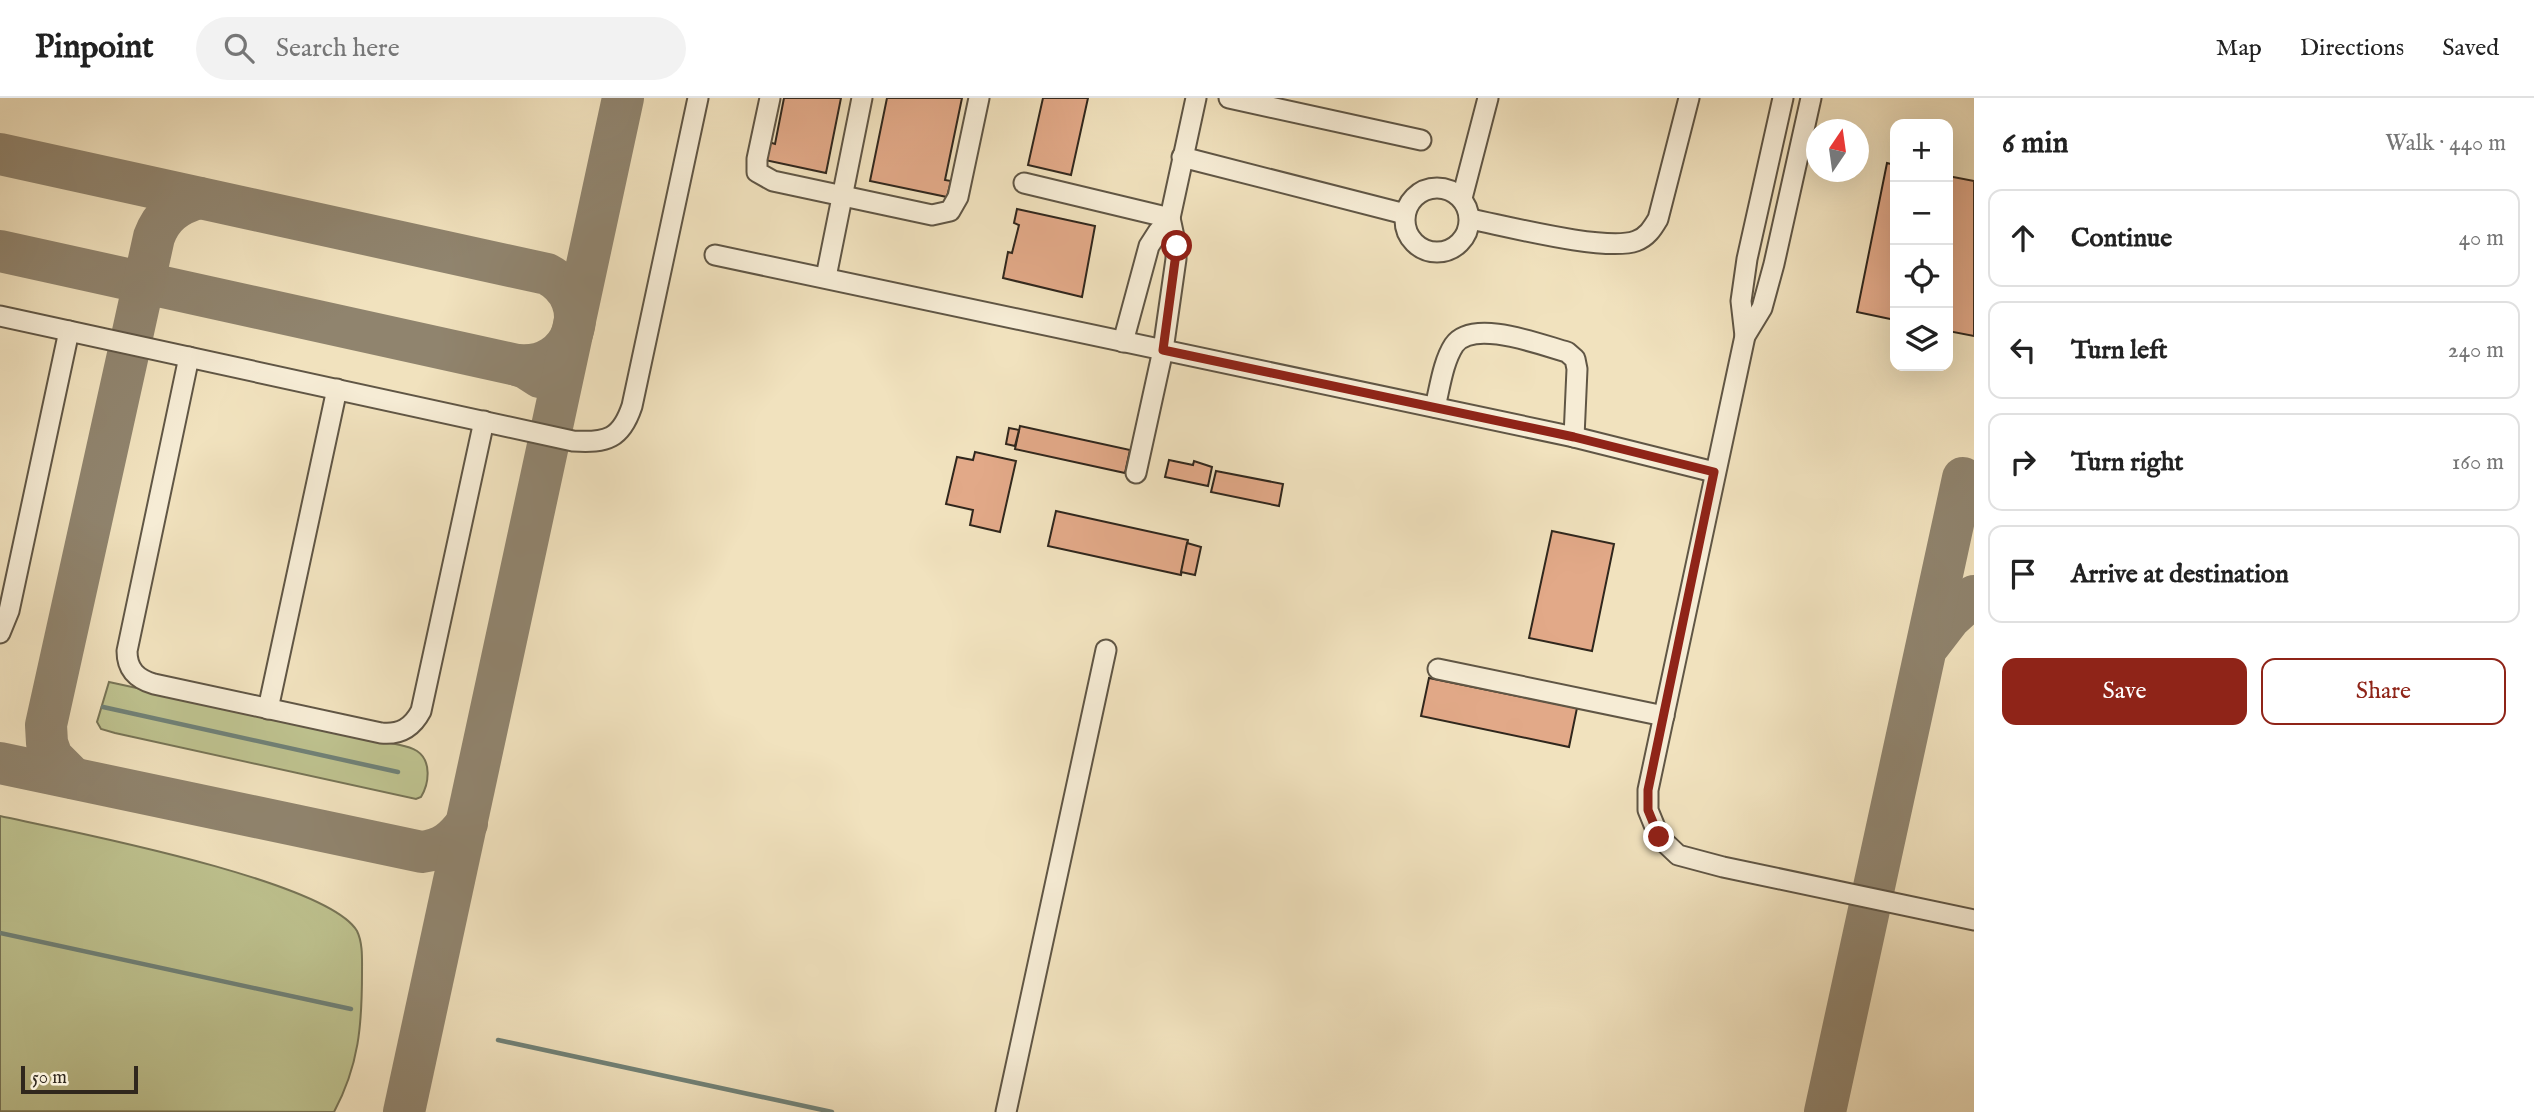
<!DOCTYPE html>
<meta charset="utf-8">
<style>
body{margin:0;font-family:"IM FELL English",serif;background:#f2f2f2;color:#222}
.controls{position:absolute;right:21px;top:21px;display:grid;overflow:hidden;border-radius:14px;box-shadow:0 7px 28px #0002}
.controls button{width:63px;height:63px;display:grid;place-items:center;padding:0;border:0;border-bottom:2px solid #e0e0e0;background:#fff;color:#222;font:35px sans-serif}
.compass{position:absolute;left:1806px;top:21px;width:63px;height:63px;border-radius:50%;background:#fff;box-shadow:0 7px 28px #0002;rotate:13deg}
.scale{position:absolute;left:21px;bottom:18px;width:117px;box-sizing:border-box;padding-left:7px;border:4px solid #30271d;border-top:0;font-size:19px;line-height:24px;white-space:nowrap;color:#30271d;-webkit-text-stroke:5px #f6ecd5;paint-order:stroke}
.stop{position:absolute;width:21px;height:21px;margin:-16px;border:5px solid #8f2418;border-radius:50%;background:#fff}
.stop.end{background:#8f2418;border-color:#fff;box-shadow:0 2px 7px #0008}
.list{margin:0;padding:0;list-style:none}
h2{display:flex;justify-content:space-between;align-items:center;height:91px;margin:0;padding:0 28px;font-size:30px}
h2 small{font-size:23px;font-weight:400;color:#767676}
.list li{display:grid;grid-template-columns:46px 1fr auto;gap:21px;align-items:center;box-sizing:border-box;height:98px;margin:0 14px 14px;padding:0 14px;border:2px solid #e0e0e0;border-radius:14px}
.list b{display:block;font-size:26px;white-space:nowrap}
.list em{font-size:23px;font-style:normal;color:#767676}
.actions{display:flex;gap:14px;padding:21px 28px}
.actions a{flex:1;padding:16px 0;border:2px solid #8f2418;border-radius:14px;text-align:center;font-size:24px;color:#8f2418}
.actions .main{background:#8f2418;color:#fff}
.icon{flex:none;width:38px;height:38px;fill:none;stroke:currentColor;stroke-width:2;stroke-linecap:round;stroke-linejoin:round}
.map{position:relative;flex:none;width:1974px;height:1014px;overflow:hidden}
header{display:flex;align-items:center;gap:42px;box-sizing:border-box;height:98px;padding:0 35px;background:#fff;border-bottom:2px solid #e0e0e0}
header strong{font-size:33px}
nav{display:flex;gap:38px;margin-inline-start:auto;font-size:24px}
.search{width:490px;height:63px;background:#f2f2f2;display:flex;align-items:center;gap:18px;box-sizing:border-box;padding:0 24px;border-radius:38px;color:#767676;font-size:26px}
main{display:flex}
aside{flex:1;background:#fff}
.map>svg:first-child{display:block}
</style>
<header>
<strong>Pinpoint</strong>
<div class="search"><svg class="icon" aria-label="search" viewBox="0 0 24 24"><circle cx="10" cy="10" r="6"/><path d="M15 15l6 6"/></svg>Search here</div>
<nav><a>Map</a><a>Directions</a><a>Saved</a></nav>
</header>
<main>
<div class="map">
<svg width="1974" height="1014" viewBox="0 0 1974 1014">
<rect width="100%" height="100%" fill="#f1e2be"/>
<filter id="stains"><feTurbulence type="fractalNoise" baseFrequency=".00286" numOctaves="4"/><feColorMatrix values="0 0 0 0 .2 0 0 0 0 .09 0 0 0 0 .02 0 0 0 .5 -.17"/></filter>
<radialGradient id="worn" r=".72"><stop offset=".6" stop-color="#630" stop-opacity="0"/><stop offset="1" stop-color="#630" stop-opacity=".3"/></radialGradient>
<g fill="#bec28f" stroke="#777456" stroke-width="2">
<path d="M109,584L400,647C405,648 412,650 417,653C432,663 429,686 421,699L416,701L115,635L101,631L97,624Z"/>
<path d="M0,718C64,732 327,782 357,833C363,845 362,862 362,875C362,927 359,967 334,1014L0,1013Z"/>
</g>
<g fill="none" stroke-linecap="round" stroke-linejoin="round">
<g stroke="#708177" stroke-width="4.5">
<path d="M103,609L398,674"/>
<path d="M0,835L351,911"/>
<path d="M498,942L832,1014"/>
</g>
<g stroke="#90846e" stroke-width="42">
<path d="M0,56L547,176C598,203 574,273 517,267"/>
<path d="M0,153L517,267L526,270L540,279"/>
<path d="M1930,546L1950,520L1974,498"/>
<path d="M0,665L422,754C444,751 454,742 467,725"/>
<path d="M73,680L52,659L47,645L46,627L154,139C162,117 176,107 199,100"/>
<path d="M404,1014L623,0"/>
<path d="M1825,1014L1963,380"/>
</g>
</g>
<g fill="#e2a988" stroke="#30271d" stroke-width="2">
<path d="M784,0H841L826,75L765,62L769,44L775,46Z"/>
<path d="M887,0H962L945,82L951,83L947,99L870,83Z"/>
<path d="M1043,0H1088L1071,77L1028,67Z"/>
<path d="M1887,65L1895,67V222L1857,214Z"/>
<path d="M1948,78L1974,83V238L1948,233Z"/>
<path d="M1017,111L1095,128L1082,199L1003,180L1008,154L1012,155L1019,127L1014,125Z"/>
<path d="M1020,328L1130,352L1125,375L1015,351Z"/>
<path d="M1009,330L1019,332L1015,348L1006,346Z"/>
<path d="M975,354L1016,363L1000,434L970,427L973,412L946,406L957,359L973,362Z"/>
<path d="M1169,362L1193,367L1194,363L1212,369L1208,388L1165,379Z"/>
<path d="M1216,373L1283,386L1279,408L1211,394Z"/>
<path d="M1056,413L1188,442L1181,477L1048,448Z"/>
<path d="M1552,433L1614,446L1592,553L1529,540Z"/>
<path d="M1187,445L1201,449L1195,477L1181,474Z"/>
<path d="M1429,580L1577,610L1569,649L1421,618Z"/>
</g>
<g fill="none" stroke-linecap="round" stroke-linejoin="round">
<defs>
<g id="minor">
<path d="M770,0L757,61V74L773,83L932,117L950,113L958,99L979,0"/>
<path d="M1229,0L1421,42"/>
<path d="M1811,0L1774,166L1762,210L1745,238L1648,692V712L1659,739L1678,757L1723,769L1974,822"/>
<path d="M1182,59L1405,116"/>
<path d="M1024,85L1170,120"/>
<circle cx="1437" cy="122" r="32"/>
<path d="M1462,100L1488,0"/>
<path d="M1470,121C1506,128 1606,154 1636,143C1647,139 1652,131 1658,121L1689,0"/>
<path d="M715,157L1574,339L1714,374"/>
<path d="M826,179L862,0"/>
<path d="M0,218L573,343C607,345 621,341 632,308L698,0"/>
<path d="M1745,238L1741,203L1747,161L1783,0"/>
<path d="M1123,244L1149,148L1158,134L1170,120"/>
<path d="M189,259L127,553C127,572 137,581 154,586L381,635C400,637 412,630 421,613L484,323"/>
<path d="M1435,309C1440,289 1443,264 1454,247C1473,220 1541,247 1567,254L1575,261L1577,271L1574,339"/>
<path d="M1136,375L1163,252L1176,161V148L1170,120L1196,0"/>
<path d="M0,535L9,513L69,233"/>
<path d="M1438,571L1664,618"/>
<path d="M268,611L337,291"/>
<path d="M1006,1014L1106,552"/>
</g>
</defs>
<use href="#minor" stroke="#605645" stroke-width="23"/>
<use href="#minor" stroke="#f6ecd5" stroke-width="19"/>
</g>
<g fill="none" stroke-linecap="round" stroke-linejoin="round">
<path stroke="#8f2418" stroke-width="9" d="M1177,148L1163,252L1574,339L1714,374L1648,692V712L1659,739"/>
</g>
<rect width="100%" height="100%" filter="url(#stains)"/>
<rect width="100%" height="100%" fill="url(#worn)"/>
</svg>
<div class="controls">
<button>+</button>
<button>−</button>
<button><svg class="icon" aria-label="locate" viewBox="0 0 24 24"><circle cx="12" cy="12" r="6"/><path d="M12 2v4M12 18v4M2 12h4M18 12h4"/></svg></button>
<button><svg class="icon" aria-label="layers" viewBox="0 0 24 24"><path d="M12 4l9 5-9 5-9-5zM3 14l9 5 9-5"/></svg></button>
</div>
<svg class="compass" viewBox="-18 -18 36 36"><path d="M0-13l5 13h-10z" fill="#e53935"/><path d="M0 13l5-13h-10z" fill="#767676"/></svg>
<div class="scale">50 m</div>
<div class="stop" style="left:1177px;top:148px"></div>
<div class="stop end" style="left:1659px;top:739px"></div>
</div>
<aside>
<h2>6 min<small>Walk · 440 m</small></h2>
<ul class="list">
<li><svg class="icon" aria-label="ahead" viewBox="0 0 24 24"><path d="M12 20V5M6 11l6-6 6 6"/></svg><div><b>Continue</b></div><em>40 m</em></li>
<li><svg class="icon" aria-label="left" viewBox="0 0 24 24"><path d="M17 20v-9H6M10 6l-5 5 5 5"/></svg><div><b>Turn left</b></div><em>240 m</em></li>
<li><svg class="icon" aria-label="right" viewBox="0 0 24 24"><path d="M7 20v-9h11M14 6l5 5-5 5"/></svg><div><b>Turn right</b></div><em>160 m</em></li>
<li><svg class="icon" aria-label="arrive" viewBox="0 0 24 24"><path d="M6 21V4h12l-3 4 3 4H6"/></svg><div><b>Arrive at destination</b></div></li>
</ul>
<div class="actions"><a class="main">Save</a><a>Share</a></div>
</aside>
</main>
